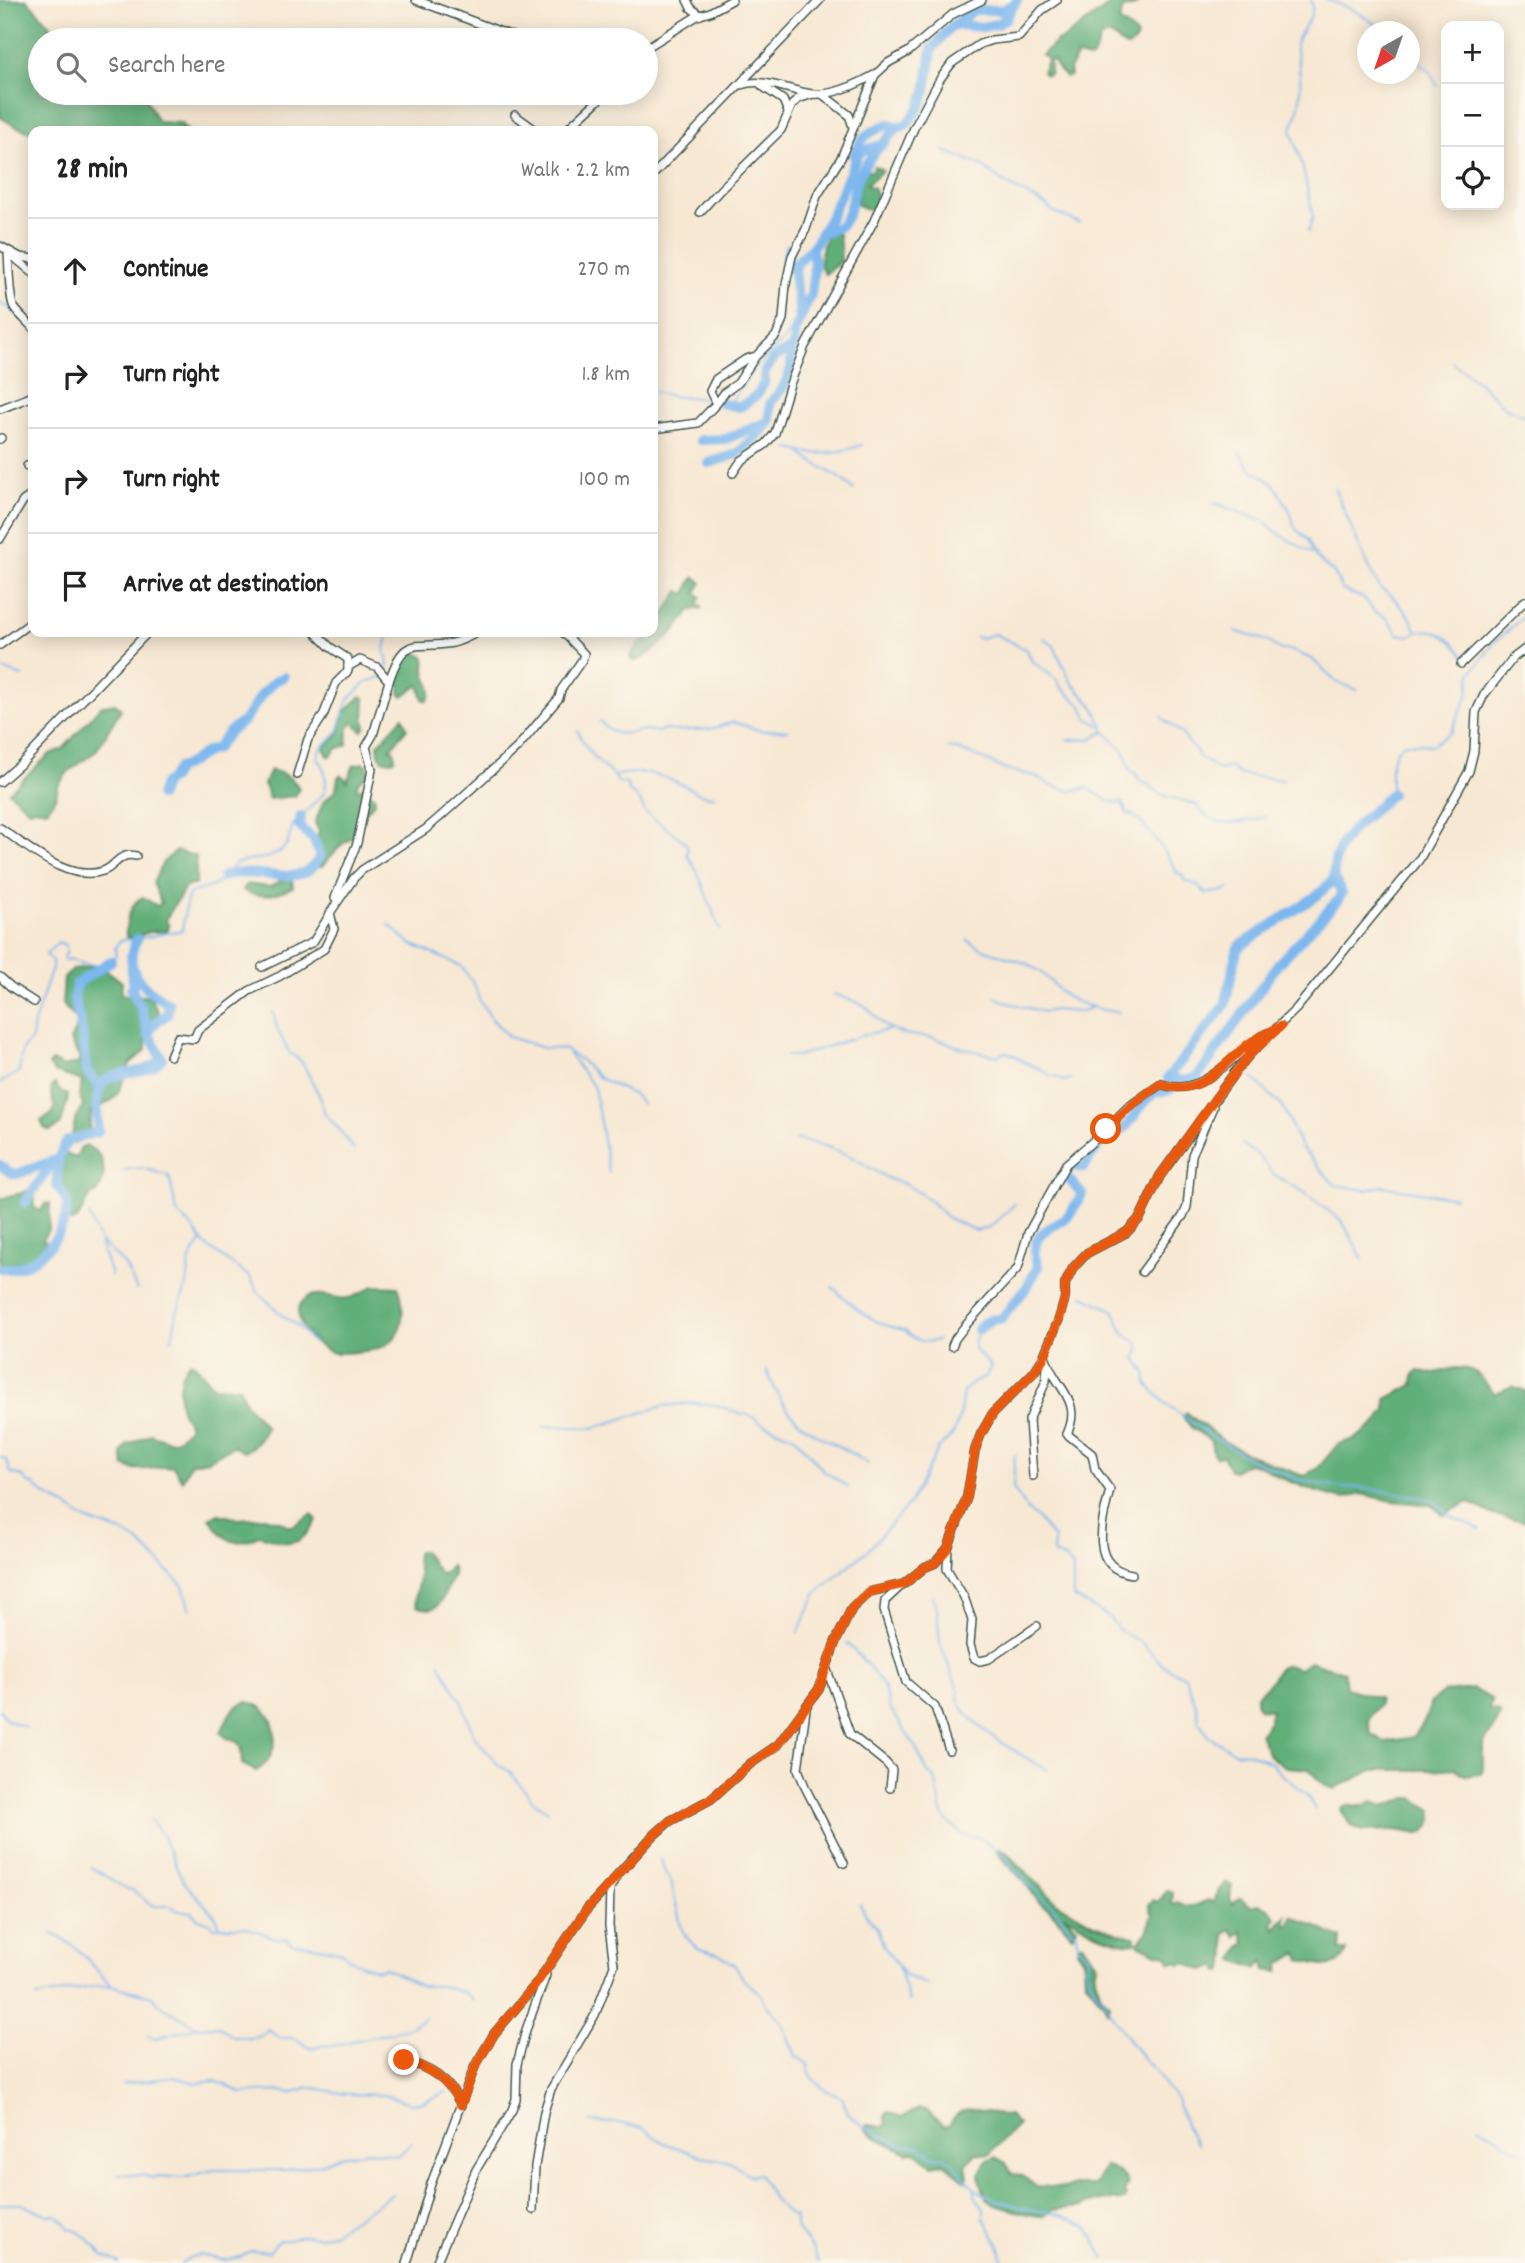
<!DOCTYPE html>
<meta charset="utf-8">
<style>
body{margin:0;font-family:Dekko,sans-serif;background:#f6f6f6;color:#222}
.controls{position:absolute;right:21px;top:21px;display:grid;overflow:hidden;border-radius:14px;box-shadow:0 4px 18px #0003}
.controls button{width:63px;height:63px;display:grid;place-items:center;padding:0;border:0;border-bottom:2px solid #e0e0e0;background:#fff;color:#222;font:35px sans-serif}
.compass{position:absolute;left:1357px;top:21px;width:63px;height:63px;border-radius:50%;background:#fff;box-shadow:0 4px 18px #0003;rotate:220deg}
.stop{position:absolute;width:21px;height:21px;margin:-16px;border:5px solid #ea580c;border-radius:50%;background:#fff}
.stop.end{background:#ea580c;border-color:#fff;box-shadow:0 2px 7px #0008}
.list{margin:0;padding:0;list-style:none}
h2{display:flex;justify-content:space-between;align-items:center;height:91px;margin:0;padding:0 28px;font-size:30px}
h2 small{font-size:23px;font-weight:400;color:#767676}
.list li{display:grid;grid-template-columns:46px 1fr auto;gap:21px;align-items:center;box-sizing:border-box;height:105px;padding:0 28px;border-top:2px solid #e0e0e0}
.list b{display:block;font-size:26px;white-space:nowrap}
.list em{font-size:23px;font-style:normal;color:#767676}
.icon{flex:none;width:38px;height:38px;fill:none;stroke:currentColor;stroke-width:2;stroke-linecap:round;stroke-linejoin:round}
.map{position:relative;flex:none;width:1525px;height:2263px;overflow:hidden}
.search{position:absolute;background:#fff;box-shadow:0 4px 18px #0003;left:28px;top:28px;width:630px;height:77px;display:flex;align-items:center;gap:18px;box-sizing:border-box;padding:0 24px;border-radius:38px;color:#767676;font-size:26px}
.panel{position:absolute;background:#fff;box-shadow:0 4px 18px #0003;left:28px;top:126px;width:630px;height:511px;border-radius:14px}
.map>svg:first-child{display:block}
</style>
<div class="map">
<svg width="1525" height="2263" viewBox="0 0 1525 2263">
<rect width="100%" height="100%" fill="#fbf7ec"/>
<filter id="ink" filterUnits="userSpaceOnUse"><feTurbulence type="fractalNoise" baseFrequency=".0143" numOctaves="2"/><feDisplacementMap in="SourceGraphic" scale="14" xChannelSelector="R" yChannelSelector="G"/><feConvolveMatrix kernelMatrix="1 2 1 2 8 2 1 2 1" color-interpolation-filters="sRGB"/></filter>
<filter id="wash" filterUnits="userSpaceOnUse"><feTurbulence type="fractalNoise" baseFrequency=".00686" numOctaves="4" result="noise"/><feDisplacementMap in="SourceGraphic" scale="28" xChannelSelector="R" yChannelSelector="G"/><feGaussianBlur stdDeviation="1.57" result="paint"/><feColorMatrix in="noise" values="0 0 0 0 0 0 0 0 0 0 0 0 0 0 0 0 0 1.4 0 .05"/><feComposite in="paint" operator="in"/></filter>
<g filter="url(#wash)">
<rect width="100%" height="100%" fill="#f7e8d3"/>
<g fill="#61af79" stroke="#407656" stroke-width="2">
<path d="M0,0H27L64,40H40V93H143L158,122L180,123L188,131H33V133L15,126L0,117Z"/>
<path d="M1123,0H1139L1136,6L1123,9L1119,21L1134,32L1137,37L1134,43L1127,47L1119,43L1113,36H1105L1100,39L1093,57L1090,59L1078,56L1069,69L1070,76L1066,77L1057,68L1053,59L1050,62V74L1045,75L1042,72L1048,59L1042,55L1057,41L1063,39L1111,4Z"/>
<path d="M874,166L883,170L867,184L868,186L873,187L877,198L875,207L870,210L857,205L856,187L864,171H873Z"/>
<path d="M831,233L839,234L841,261L825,274C816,264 822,249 826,237Z"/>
<path d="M695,577L702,583L696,592L701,597L698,603L702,608L689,611C683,624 646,663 632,661L630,657L648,632H653V626L664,615L679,591L686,594L691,581Z"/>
<path d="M410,650C414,652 423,655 425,658C426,661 425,667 425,670C426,682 436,689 427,701L423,699L419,685L403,696L400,694V683H393L392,679L399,671V661Z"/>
<path d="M361,696L365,699L364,719L366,727L362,731L353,721L348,729L347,745L336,749L331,756H328L324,748L340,731L344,713Z"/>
<path d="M114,703L121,709L96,751L68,772L58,786L56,796L47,810L33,808L29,810L9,792L50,754L63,749L101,706Z"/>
<path d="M403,717L407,728L390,749L394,750L395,758L393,761L383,760L379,754L378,744Z"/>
<path d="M363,763L367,765L370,773L359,782L356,788L358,790L363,787L374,796L375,802L365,813L354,836L341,845L322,866L317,867L314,863L319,831L315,823L323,802L336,790L338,777L342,775L347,781L354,765Z"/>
<path d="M270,770C282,773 294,777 299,789L295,796L269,799L264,784Z"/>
<path d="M176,851L196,856V884L185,887C180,898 171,909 166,920L169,927L167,931L149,932L133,938L126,937C125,924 130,902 143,897L157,906L161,903L153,883L163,862Z"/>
<path d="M289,877L292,879L293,887C276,895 259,900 243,890L247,884L270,887Z"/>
<path d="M100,965L122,982L121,994C129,997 143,994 149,997C151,998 154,1003 155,1006C166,1023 158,1021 146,1031V1050L130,1064L118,1093L111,1101L91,1112L89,1133L75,1140L72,1135L76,1117L83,1106L79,1095L82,1081L54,1072L49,1065L52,1061L64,1067L79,1063V1057L70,1040L79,1022L62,1004L64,978L74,969Z"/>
<path d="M55,1084L60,1091L68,1095V1098L61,1124L50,1131L44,1128L41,1121L52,1114L55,1108L51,1095L52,1086Z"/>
<path d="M86,1146C106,1153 108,1177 97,1193L91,1194L77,1220L71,1222L67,1216L69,1199L58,1183L60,1158L63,1153L76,1158L81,1147Z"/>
<path d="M33,1188L36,1190L33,1205L36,1209L41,1211L45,1204L50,1203L49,1228L42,1240L49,1243L48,1245C36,1258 18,1271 0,1265V1199L25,1192Z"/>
<path d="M373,1286L398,1287C405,1303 405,1331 390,1342C380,1350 367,1351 355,1352C347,1353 335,1354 328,1351C311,1344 284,1311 308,1297C321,1290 337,1301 349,1298C357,1296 366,1290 373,1286Z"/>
<path d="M190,1361C213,1374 199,1394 239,1386L245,1403L266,1427C261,1438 254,1447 244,1452L233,1446L209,1460L191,1463L182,1480L173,1466C157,1467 138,1473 124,1466L122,1452L127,1445L151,1434C170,1442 174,1446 189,1427C188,1420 184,1418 182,1412C176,1397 179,1372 190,1361Z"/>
<path d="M1455,1368C1482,1368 1479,1379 1495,1394L1512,1386L1525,1391V1521L1494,1515L1468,1502L1444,1515L1431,1505L1392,1501L1362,1494L1343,1499L1317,1492L1276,1476L1262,1466L1248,1463L1234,1471L1230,1470L1223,1456L1216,1457L1213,1453L1211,1441L1192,1428L1183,1417L1186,1413L1225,1442L1250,1455L1303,1476L1318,1468L1338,1444L1355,1439L1374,1425L1386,1410V1399L1413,1385L1414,1374L1418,1371L1430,1374Z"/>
<path d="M218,1514L239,1519L264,1517L280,1521L288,1526H293L312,1514L317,1520C297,1551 291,1544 259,1535C235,1549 224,1541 210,1518Z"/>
<path d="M418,1551H423L441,1575L451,1566L453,1568C454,1575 452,1578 449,1584C442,1602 437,1615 417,1606C412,1594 419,1588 419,1576C418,1566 414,1561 418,1551Z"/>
<path d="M1309,1661L1344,1672L1346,1688L1379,1698V1704L1368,1719L1371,1734L1385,1742L1414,1737L1425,1720L1431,1702L1444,1692L1473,1689L1492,1699L1489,1710L1498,1711L1501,1716L1483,1744V1769L1480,1774L1466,1776L1455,1768L1431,1770H1373L1334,1789L1320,1782L1309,1769L1286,1767L1269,1756L1260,1733L1269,1722L1271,1710L1260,1709L1256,1702L1257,1695L1268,1685L1279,1668L1286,1665L1300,1669Z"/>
<path d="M247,1702C282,1707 283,1756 256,1771L242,1764C240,1730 239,1750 221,1733C227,1718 231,1706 247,1702Z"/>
<path d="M1407,1798H1413L1432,1810L1433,1821L1425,1832L1420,1834L1395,1830L1363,1831L1350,1825L1341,1810L1342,1807L1347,1805L1357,1807L1373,1802L1383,1806Z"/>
<path d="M999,1849L1006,1852L1056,1902L1094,1924L1119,1933L1135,1936L1136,1942C1120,1950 1078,1923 1063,1914L1076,1928L1072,1935L1049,1909L1041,1904L1022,1879L998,1854L997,1851Z"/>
<path d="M1226,1882L1232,1886L1230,1899L1233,1904L1240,1898L1251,1906L1259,1904L1269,1908L1276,1918L1272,1923L1275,1929L1286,1916V1924L1289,1925L1292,1916L1341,1938L1340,1950H1347C1339,1973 1321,1965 1301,1960L1298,1953L1280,1964L1279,1972L1266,1970L1264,1961L1256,1968L1234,1960L1241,1946L1245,1944L1242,1931L1236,1936L1230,1929L1224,1935L1226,1955L1224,1971L1219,1972L1216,1966L1203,1970L1184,1962L1181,1965L1178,1961L1171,1963L1167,1955L1157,1953L1138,1944L1147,1932L1153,1915L1149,1905L1153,1900L1158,1902L1168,1890L1173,1892L1172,1904L1178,1902C1190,1909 1196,1906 1208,1900L1214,1902L1219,1890Z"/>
<path d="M1079,1944H1082L1097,1963L1095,1977L1101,1995L1110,2005L1107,2011L1104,2004L1085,1980L1084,1960L1077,1950Z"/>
<path d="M919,2109L927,2110L944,2126L949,2125C966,2095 984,2117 1009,2115L1018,2125L989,2154L976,2153L966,2165L968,2176L966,2181L944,2163L932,2165L915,2152L907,2153L870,2134L865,2128L867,2125L883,2127L886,2125L885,2115L888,2112L902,2117Z"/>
<path d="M995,2157L1006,2163L1012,2174C1023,2174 1028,2181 1036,2186L1067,2188L1074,2185H1095L1105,2166C1114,2170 1124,2173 1128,2183L1124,2192L1126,2195L1125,2200L1120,2201L1114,2199L1086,2204L1080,2207L1053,2210L1044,2216C1034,2216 996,2207 989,2201C984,2197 981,2182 979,2175L987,2160Z"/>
</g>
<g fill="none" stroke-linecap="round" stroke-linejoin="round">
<g stroke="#7cb7ee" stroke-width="2">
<path d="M1327,0C1349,7 1367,15 1383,32"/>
<path d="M1410,54L1431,72L1437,86"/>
<path d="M346,93L369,100L408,104"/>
<path d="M944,151L981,165L1001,181L1046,205L1052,211L1079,223"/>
<path d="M1308,232L1313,216L1302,164L1291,130C1301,109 1302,89 1299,66C1298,59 1295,51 1296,44C1298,29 1318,18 1311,0"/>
<path d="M0,304L8,307L15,314"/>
<path d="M1452,362L1481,384L1504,407L1525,416"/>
<path d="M653,391L675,397H690L713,401"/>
<path d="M722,403L731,402L754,369L796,328"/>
<path d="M787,448C814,457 836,454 862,445"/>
<path d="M801,453C818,468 841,475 854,490"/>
<path d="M1240,453L1250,468L1274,484L1290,511L1295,528L1308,540L1316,558L1334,573L1342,590L1365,599L1374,612L1386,617L1398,634L1409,636C1433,622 1450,637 1465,657"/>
<path d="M1335,489L1371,573L1380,588L1392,596L1410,617L1416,630"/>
<path d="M1215,503L1265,522L1282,536L1312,553"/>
<path d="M1235,631L1265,640L1281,650H1290L1312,659L1336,682L1357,690"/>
<path d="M446,632L462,634L469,632"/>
<path d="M976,637L981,638L995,634L1027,650L1032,661L1056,679L1061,687L1082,706L1087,718L1101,726"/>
<path d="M1044,638L1054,646L1071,682L1094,707L1105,732L1124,751L1130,770L1135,773L1140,781L1147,784L1163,795L1197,805C1215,832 1237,822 1265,817"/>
<path d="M0,668L22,676"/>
<path d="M385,672L388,665L385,649L389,632"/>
<path d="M1162,717C1168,724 1175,727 1181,733C1187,739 1190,746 1197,752L1198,756L1219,770L1231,767L1238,774L1283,780"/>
<path d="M600,721C622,747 634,724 658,732L664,729L675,731L711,729L733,722L762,731L788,730"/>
<path d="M578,731C585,749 599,764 614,776C641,770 654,772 679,783C694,789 695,796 715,796"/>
<path d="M1068,740L1090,739L1104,732"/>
<path d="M947,748L957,749L990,762L1006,770L1035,776L1050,785L1070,791L1088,788L1110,802L1122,803C1124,806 1125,810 1127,813C1129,814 1131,814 1133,815C1146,824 1171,859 1177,873L1182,874L1185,881L1197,885L1205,893L1220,892L1230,888"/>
<path d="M614,776L619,783L627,784L628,790L639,799L645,812L684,841L688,848L687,855L697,871L720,930"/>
<path d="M1391,794C1392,772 1386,759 1404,743L1433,745L1451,732L1468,695L1471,673L1494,643L1525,615"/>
<path d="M389,925L411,944L461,966L475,986L479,999L491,1018L509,1037L543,1048L564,1049L582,1061L599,1078L634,1095L642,1104"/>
<path d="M967,940L983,949L1028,964L1042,973L1065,996L1080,1003L1102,1010L1119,1012"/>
<path d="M834,994L864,1005L885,1026L903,1034L933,1038L962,1048L997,1056L1005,1052L1015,1055L1022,1061L1043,1070L1050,1076H1056L1064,1081L1071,1079"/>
<path d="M996,997L1005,1002L1044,1012L1054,1010L1079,1012L1092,1007"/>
<path d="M273,1012L278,1031L289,1052L302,1062L319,1095L325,1114L339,1129L354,1150"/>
<path d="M569,1054L594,1088L609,1173"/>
<path d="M786,1056H798L867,1034L889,1030"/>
<path d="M1253,1078L1283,1107L1301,1147L1335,1185L1366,1190L1382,1186L1456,1198"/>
<path d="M0,1083L19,1072L23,1048L32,1039L34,1023L52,968V960L46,955L58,942L65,945L67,952L63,958L65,961L69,959C85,965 103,970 116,955L115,948L120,940L137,939L182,930L187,899L190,893L214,886L236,863L269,857L280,852L287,845L293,825L325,792L326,781L323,765L318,759L319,751L338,731L347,701L366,683L382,677"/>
<path d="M795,1139L828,1147L852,1157L889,1179L905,1184L927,1198L949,1219L977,1231L990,1227L1015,1204"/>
<path d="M1242,1144L1259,1156L1273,1174L1302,1191L1342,1221L1363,1259"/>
<path d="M123,1170L142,1168L169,1176L177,1213L191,1226L205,1245L250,1277L258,1292L283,1316L298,1326L313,1343"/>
<path d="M89,1215L100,1241L125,1265L137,1290"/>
<path d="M100,1243L111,1275"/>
<path d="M832,1287C854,1307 875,1327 905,1330C914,1341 924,1344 938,1340"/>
<path d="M1083,1296L1113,1310L1124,1334L1138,1343L1139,1349L1136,1358L1146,1373L1147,1384L1165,1403L1207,1433L1251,1459L1296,1479L1344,1488C1352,1485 1422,1496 1432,1500C1438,1504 1443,1511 1449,1515C1458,1521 1470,1524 1480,1529"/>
<path d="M172,1340L177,1312L187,1285L190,1259L202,1240"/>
<path d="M767,1370C774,1391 788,1415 807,1428C826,1442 849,1449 868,1464"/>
<path d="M543,1426L593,1428L663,1406L693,1403L716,1405L741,1414H748L763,1424L795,1437L824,1471L848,1487"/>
<path d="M1015,1454L1013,1488L1027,1510L1037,1518L1054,1539L1053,1554L1066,1559L1073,1567V1597L1108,1616L1118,1629L1143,1644L1164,1666L1185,1677L1196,1704L1199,1721L1208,1736L1234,1752L1249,1753L1271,1763L1279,1772L1306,1794L1315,1809"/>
<path d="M0,1457L6,1459L11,1473L22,1476L28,1483L33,1484L47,1496L63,1504L86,1520L122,1532L138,1541L183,1586L190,1610"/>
<path d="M932,1595L937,1609L940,1643L958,1690C953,1721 1025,1756 1047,1770"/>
<path d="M798,1633L816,1594L823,1587L868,1550L910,1503L938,1449L953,1434L959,1419L963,1392L974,1382L985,1378L991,1366L974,1349L976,1336L1001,1319"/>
<path d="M847,1643L864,1661L883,1685L890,1709L915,1746L928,1773L935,1778L942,1812L946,1820L963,1835L980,1838L1006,1857L1014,1870L1021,1875L1026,1883L1037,1891L1042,1899L1053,1907L1069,1928L1075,1932L1079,1947L1089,1957L1086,1969L1089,1979L1099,1995L1106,2001L1109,2011L1135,2049L1156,2072L1166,2088L1176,2098L1186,2127L1197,2144"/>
<path d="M440,1663L462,1703L475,1738L498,1764L510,1772L533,1801L548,1811"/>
<path d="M0,1710L7,1720L25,1727"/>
<path d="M150,1819L161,1833L183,1881L215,1916L220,1926"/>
<path d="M661,1859L665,1873L671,1881L682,1930L688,1939L697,1948L720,1955L734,1964L744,1980L761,1994L767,2006L781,2021L796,2056L808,2064C810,2083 826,2091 842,2098L849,2115L865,2127L901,2145L919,2146L932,2156L944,2157L954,2163L965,2179L975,2189V2196L984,2209V2218L1000,2248L1003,2263"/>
<path d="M91,1867L125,1888L132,1890L153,1906H171L176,1910L192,1912L197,1918L210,1923L212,1927H246L279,1939L287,1938L293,1944C311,1944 326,1949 343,1952L348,1958L362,1965L378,1970L385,1968L422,1986H442L465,1993L473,2000"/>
<path d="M860,1904L868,1919L877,1928L884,1947L905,1975L927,1985"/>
<path d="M52,1934C82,1946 89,1964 111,1985"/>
<path d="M898,1966L909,2003"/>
<path d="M37,1997L96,1986H113L152,1996L164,2008L198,2027L218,2026L234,2037L251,2038L261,2036L268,2029L281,2039C297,2034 300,2045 314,2049C324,2042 332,2049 344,2043L406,2029L425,2018"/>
<path d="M148,2036L156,2038L197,2027"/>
<path d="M123,2084L173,2077L197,2083L214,2081L224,2084L241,2093L280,2091L291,2093L309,2087L345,2094L383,2095L411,2103L423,2102L446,2092"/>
<path d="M590,2122L618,2123L642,2128L664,2143L707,2158L728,2161L751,2176L758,2174C769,2189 777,2211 795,2217V2227L813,2250L818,2263"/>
<path d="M1478,2126L1525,2154"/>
<path d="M118,2174L142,2175L152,2178L159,2176L183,2178L213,2170H285L320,2164L340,2156L369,2151L398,2156L412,2142"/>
<path d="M975,2189L992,2198L1022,2208L1058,2214L1087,2226L1105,2259"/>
<path d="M0,2204H21L48,2215H56L66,2223L69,2229C85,2231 93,2246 104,2256C109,2260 114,2259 119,2263"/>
<path d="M181,2263L191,2257L201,2255L222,2260L241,2257L252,2250L269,2252L278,2240H289L303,2235L319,2237L334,2232L392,2194"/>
</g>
<g stroke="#7cb7ee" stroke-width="10">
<path d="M951,27L974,10H1003L1014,4"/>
<path d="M854,156C860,137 870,131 889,124L898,127"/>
<path d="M820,235C828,231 838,230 844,221C852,209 851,196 856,183C861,169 871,156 881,145"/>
<path d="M789,248L787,258L791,269"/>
<path d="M799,314C801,287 781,270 812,248"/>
<path d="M796,328L811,294L814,267L812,248L830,218L858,154L863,150L882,145L897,128L907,124L919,108L926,92L932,49L948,30L957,25L982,27L997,24L1006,18L1017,0"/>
<path d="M721,403L740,407L758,394L764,383L765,371L774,358L792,348"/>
<path d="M700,440L726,439L769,421"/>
<path d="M709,463L737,454L761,432L770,420V403L783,388L791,369V351L795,339L794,333"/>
<path d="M160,796L164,784L171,779L178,768C192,766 201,750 216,749L230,731L244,721L263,693L275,681L284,677"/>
<path d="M223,877C250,863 305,895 320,855L313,839L299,826L301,816"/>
<path d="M131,970L134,984L131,989L141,1007L148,1033"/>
<path d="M1168,1078L1225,1005L1237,951L1240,946L1318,895L1334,879C1331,836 1364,822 1391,794"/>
<path d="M100,1087L87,1072L85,1060L82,1032L74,998L76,984L111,961"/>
<path d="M0,1165L11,1173L17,1174L58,1159"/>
<path d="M25,1203L52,1163"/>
<path d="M0,1268C29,1276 68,1235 67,1205C67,1197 61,1192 57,1186L58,1159L67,1141L98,1132C99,1119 94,1106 98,1093C105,1064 147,1081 162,1058L148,1033L156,1022L167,1015L169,1004C145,990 120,969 137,939"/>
<path d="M978,1330C982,1320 992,1319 1001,1319L1027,1287L1038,1267C1037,1262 1034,1256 1035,1251C1036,1233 1044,1231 1057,1224C1068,1218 1077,1205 1082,1194L1066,1176L1067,1169L1071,1165L1079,1168L1084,1167L1099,1145L1126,1127L1146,1100L1155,1092L1170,1090L1168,1078L1182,1081L1197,1078L1278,964L1338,900L1342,893L1335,880"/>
</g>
</g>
</g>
<g filter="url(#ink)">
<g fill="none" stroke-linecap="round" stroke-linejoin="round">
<defs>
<g id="minor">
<path d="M416,0L523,40"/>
<path d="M687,0L691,8L700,15"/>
<path d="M646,48L697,16L710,12L732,0"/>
<path d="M741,85C764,77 789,91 812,94C833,96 856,85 874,75"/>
<path d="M762,86L783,100L788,112"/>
<path d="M822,94L849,115L853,127"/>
<path d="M515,115L537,131"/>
<path d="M565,131L606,93"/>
<path d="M653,175L820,0"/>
<path d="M700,212L720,190L781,130L792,105L798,99L813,94"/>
<path d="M0,246L20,257L33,259"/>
<path d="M8,252C9,263 9,300 14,307C19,315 27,321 33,328"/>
<path d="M15,258L33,273"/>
<path d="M717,403L725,392L738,383L755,357"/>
<path d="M0,409L33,396"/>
<path d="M653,429L698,423L716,404L710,391L716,379L746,359L756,356L776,336L783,319L786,284L792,256L806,229L817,196L841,158L875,75L888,63L908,52L953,14L982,0"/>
<path d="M0,439L1,438"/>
<path d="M27,466H33"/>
<path d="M733,473L741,461L766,444L775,433L790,384L805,346L874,221L914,128L940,79L952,63L980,44L992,40L1019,37L1042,10L1057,0"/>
<path d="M0,539L23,501L33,494"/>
<path d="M0,645L33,621"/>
<path d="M1461,664L1525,601"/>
<path d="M389,681C405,633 414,650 453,643C461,641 471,636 478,632"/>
<path d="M297,775L308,739L323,716L336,683L348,671V659L330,647L315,632"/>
<path d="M0,782L25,760L148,632"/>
<path d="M0,828C29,847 67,883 103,871C116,867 118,852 136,856"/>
<path d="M335,898L357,843L370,780L372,769L366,747L373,735L389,681L377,667L360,660L348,667"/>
<path d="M262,967L313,942L330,914"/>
<path d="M0,977L11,987L34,1002"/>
<path d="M170,1056L178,1037L194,1039L198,1030L249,991L280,976L324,949L334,929L330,913L354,878L362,870L426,829L441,816L517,748L559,698L561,690L582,660L584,654L563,632"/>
<path d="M1142,1272L1183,1216L1187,1207L1192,1155L1213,1107"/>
<path d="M952,1346L955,1339L965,1326L1018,1268L1028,1233L1066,1164L1098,1137L1128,1107L1161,1084C1204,1100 1233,1052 1268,1033"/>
<path d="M1045,1355C1052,1386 1084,1398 1067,1434L1092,1454L1095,1469L1110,1490C1102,1521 1088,1568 1132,1574"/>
<path d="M1033,1476L1029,1420L1046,1381L1047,1367"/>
<path d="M948,1548L947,1569L964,1597L972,1620L970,1645L974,1658L980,1661L989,1659L1037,1626"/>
<path d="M901,1586L885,1601L884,1610L906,1682L935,1707L949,1750"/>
<path d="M827,1670L850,1734L886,1763L892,1770L890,1788"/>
<path d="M806,1709L798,1769L806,1789L844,1863"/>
<path d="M402,2060C429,2067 449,2079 461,2105"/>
<path d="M533,2210L535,2166L544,2112L551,2089L595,2015L614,1965L609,1926L610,1888L618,1874L652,1837L670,1821L711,1799L750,1764L778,1745L819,1689L835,1643L852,1608L869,1592L904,1584L925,1567L935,1563L948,1548L967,1497L975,1450L981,1434L993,1413L1034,1372L1043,1358L1059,1319L1065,1298V1284L1073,1268L1087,1253L1127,1232L1140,1218L1160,1176L1235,1072L1249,1055L1296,1009L1419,860L1469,771L1474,751L1476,712L1484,695L1513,658L1525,649"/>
<path d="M407,2263L431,2184L475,2066L494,2034L537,1983L587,1909L611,1883"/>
<path d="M436,2263L476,2170L512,2110L516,2099L517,2064L526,2030L546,1975"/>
</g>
</defs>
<use href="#minor" stroke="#3f574c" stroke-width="10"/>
<use href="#minor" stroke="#fff" stroke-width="7"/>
</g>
</g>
<g fill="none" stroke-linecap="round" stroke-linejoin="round" filter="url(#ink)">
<path stroke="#ea580c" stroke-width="9" d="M404,2060C431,2069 449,2080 461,2105L475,2067L494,2034L537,1983L587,1909L652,1837L670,1821L711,1799L750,1764L778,1745L819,1689L835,1643L852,1608L869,1592L904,1584L925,1567L935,1563L948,1548L967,1497L975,1450L981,1434L993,1413L1034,1372L1043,1359L1059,1319L1065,1298V1284L1073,1268L1087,1253L1127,1232L1140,1218L1160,1176L1216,1097L1249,1055L1281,1026C1271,1031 1260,1036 1251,1042C1222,1063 1202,1099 1161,1084C1140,1097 1123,1112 1106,1129"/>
</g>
</svg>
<div class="controls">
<button>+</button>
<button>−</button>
<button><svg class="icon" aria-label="locate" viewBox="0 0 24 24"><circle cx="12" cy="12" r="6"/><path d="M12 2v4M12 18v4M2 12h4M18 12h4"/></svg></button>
</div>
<svg class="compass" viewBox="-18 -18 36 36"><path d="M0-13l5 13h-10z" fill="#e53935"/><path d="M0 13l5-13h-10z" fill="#767676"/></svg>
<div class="stop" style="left:1106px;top:1129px"></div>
<div class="stop end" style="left:404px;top:2060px"></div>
<div class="search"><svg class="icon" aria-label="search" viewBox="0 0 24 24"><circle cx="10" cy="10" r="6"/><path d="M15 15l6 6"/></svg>Search here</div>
<section class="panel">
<h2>28 min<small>Walk · 2.2 km</small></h2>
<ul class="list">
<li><svg class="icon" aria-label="ahead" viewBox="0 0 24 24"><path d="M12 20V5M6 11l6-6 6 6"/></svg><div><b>Continue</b></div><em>270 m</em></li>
<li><svg class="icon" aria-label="right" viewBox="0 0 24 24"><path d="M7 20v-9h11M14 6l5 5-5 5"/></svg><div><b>Turn right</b></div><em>1.8 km</em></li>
<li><svg class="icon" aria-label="right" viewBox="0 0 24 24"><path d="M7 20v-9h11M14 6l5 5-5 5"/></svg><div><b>Turn right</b></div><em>100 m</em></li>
<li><svg class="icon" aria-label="arrive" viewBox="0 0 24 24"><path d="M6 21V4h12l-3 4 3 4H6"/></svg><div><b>Arrive at destination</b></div></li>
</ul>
</section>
</div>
